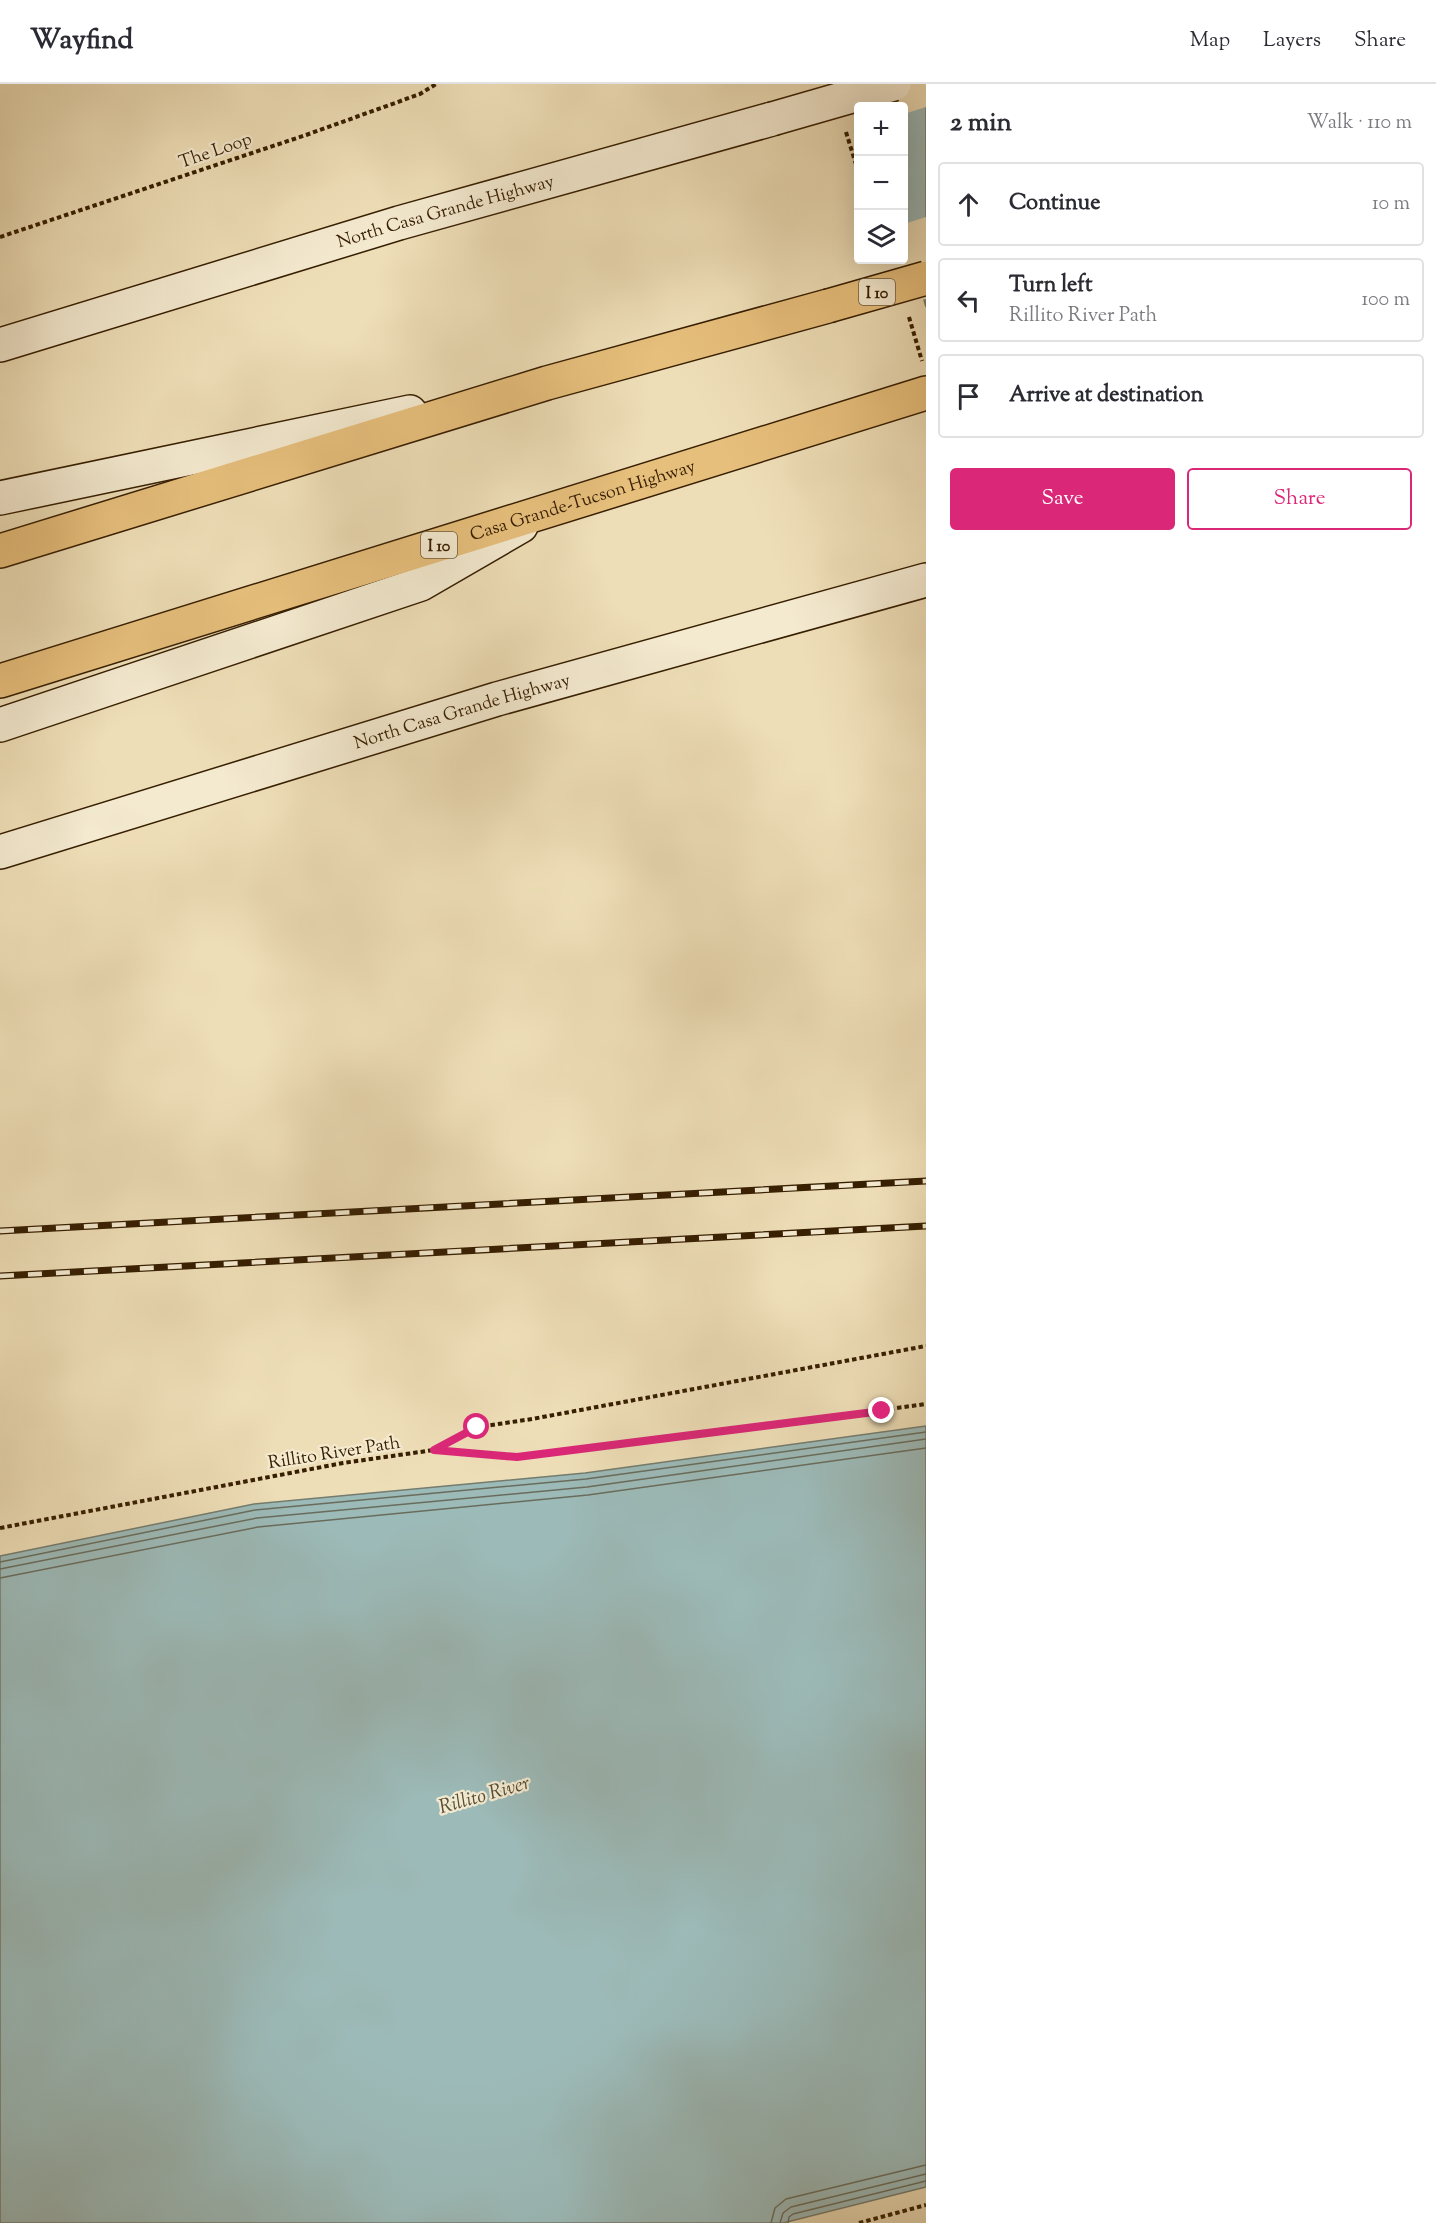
<!DOCTYPE html>
<meta charset="utf-8">
<style>
body{margin:0;font-family:"Sorts Mill Goudy",serif;background:#f7f7f7;color:#2b2b33}
.controls{position:absolute;right:18px;top:18px;display:grid;overflow:hidden;border-radius:6px;box-shadow:0 6px 24px #0002}
.controls button{width:54px;height:54px;display:grid;place-items:center;padding:0;border:0;border-bottom:2px solid #e1e1e2;background:#fff;color:#2b2b33;font:30px sans-serif}
.stop{position:absolute;width:18px;height:18px;margin:-14px;border:4px solid #db2777;border-radius:50%;background:#fff}
.stop.end{background:#db2777;border-color:#fff;box-shadow:0 2px 6px #0008}
.list{margin:0;padding:0;list-style:none}
h2{display:flex;justify-content:space-between;align-items:center;height:78px;margin:0;padding:0 24px;font-size:26px}
h2 small{font-size:20px;font-weight:400;color:#7c7c81}
.list li{display:grid;grid-template-columns:39px 1fr auto;gap:18px;align-items:center;box-sizing:border-box;height:84px;margin:0 12px 12px;padding:0 12px;border:2px solid #e1e1e2;border-radius:6px}
.list b{display:block;font-size:22px;white-space:nowrap}
.list p{margin:0;font-size:20px;white-space:nowrap;color:#7c7c81}
.list em{font-size:20px;font-style:normal;color:#7c7c81}
.actions{display:flex;gap:12px;padding:18px 24px}
.actions a{flex:1;padding:14px 0;border:2px solid #db2777;border-radius:6px;text-align:center;font-size:21px;color:#db2777}
.actions .main{background:#db2777;color:#fff}
.icon{flex:none;width:33px;height:33px;fill:none;stroke:currentColor;stroke-width:2;stroke-linecap:round;stroke-linejoin:round}
.map{position:relative;flex:none;width:926px;height:2139px;overflow:hidden}
header{display:flex;align-items:center;gap:36px;box-sizing:border-box;height:84px;padding:0 30px;background:#fff;border-bottom:2px solid #e1e1e2}
header strong{font-size:28px}
nav{display:flex;gap:33px;margin-inline-start:auto;font-size:21px}
main{display:flex}
aside{flex:1;background:#fff}
.map>svg:first-child{display:block}
</style>
<header>
<strong>Wayfind</strong>
<nav><a>Map</a><a>Layers</a><a>Share</a></nav>
</header>
<main>
<div class="map">
<svg width="926" height="2139" viewBox="0 0 926 2139">
<rect width="100%" height="100%" fill="#eedeb7"/>
<filter id="stains"><feTurbulence type="fractalNoise" baseFrequency=".00333" numOctaves="4"/><feColorMatrix values="0 0 0 0 .2 0 0 0 0 .09 0 0 0 0 .02 0 0 0 .5 -.17"/></filter>
<radialGradient id="worn" r=".72"><stop offset=".6" stop-color="#630" stop-opacity="0"/><stop offset="1" stop-color="#630" stop-opacity=".3"/></radialGradient>
<g fill="#9cbab8" stroke="#737c6e" stroke-width="1.5">
<path d="M926,0V223L904,144V22Z"/>
<path d="M926,1342V2103L783,2139H0V1472L254,1420L585,1389Z"/>
</g>
<g fill="#eedeb7">
<path d="M859,0H926V23L904,30V22H866Z"/>
<path d="M926,133V215L921,216L904,155V140Z"/>
</g>
<g fill="none" stroke-linecap="round" stroke-linejoin="round">
<g stroke="#696c5c" stroke-width="1.5">
<path d="M0,1478L255,1426L586,1395L926,1348"/>
<path d="M0,1485L257,1434L587,1403L926,1355"/>
<path d="M0,1494L258,1443L588,1411L926,1364"/>
<path d="M771,2139L775,2124L786,2115L926,2081"/>
<path d="M780,2139L783,2129L791,2123L926,2090"/>
<path d="M788,2139L789,2133L793,2130L926,2097"/>
</g>
<defs>
<g id="secondary">
<path id="s1" d="M0,261L399,139L772,35"/>
<path d="M0,414L410,328"/>
<path d="M0,641L421,500L521,442"/>
<path id="s2" d="M0,768L497,615L926,496"/>
</g>
<g id="highway">
<path d="M0,467L547,299L828,222"/>
<path id="s3" d="M0,597L926,309"/>
</g>
</defs>
<use href="#secondary" stroke="#361e00" stroke-width="36"/>
<use href="#highway" stroke="#361e00" stroke-width="36"/>
<g stroke="#361e00" stroke-width="4" stroke-dasharray="4.5 3" stroke-linecap="butt">
<path d="M846,48L858,87"/>
<path d="M0,153L306,51L420,10L436,0"/>
<path d="M909,233L922,277"/>
<path d="M436,1365L478,1343L532,1335L926,1262"/>
<path d="M0,1444L343,1379L434,1366L517,1373L623,1361L926,1320"/>
<path d="M859,2139L926,2121"/>
</g>
<use href="#secondary" stroke="#f4ead0" stroke-width="33"/>
<use href="#highway" stroke="#e7bf7c" stroke-width="33"/>
<defs>
<g id="rail">
<path d="M0,1147L926,1097"/>
<path d="M0,1192L926,1142"/>
</g>
</defs>
<use href="#rail" stroke="#361e00" stroke-width="7"/>
<use href="#rail" stroke="#f4ead0" stroke-width="4.5" stroke-dasharray="14" stroke-linecap="butt"/>
<defs>
<path id="secondary-bridge" d="M772,35L894,0"/>
<path id="highway-bridge" d="M828,222L926,194"/>
</defs>
<use href="#secondary-bridge" stroke="#361e00" stroke-width="36" stroke-linecap="butt"/>
<use href="#highway-bridge" stroke="#361e00" stroke-width="36" stroke-linecap="butt"/>
<use href="#secondary-bridge" stroke="#f4ead0" stroke-width="33"/>
<use href="#highway-bridge" stroke="#e7bf7c" stroke-width="33"/>
</g>
<g fill="none" stroke-linecap="round" stroke-linejoin="round">
<path stroke="#db2777" stroke-width="8" d="M477,1343L434,1366L517,1373L882,1327"/>
</g>
<g text-anchor="middle" stroke-width="4.5" stroke-linejoin="round" paint-order="stroke">
<g fill="#f4ead0" stroke="#6f5b3e" stroke-width="1.5">
<rect x="859" y="195" width="36" height="26" rx="4.5"/>
<rect x="421" y="448" width="36" height="26" rx="4.5"/>
</g>
<g font-size="16" font-weight="bold" fill="#361e00">
<text x="877" y="214">I 10</text>
<text x="439" y="467">I 10</text>
</g>
<g font-size="18" fill="#361e00" stroke="#f4ead0">
<text transform="translate(215 66) rotate(-19)" y="6">The Loop</text>
<text dy="6" stroke="none"><textPath href="#s1" startOffset="465">North Casa Grande Highway</textPath></text>
<text dy="6" stroke="none"><textPath href="#s3" startOffset="610">Casa Grande-Tucson Highway</textPath></text>
<text dy="6" stroke="none"><textPath href="#s2" startOffset="483">North Casa Grande Highway</textPath></text>
<text transform="translate(334 1368) rotate(-9)" y="6">Rillito River Path</text>
</g>
<g font-size="20" font-style="italic" fill="#554d37" stroke="#f4ead0">
<text transform="translate(484 1710) rotate(-16)" y="7">Rillito River</text>
</g>
</g>
<rect width="100%" height="100%" filter="url(#stains)"/>
<rect width="100%" height="100%" fill="url(#worn)"/>
</svg>
<div class="controls">
<button>+</button>
<button>−</button>
<button><svg class="icon" aria-label="layers" viewBox="0 0 24 24"><path d="M12 4l9 5-9 5-9-5zM3 14l9 5 9-5"/></svg></button>
</div>
<div class="stop" style="left:477px;top:1343px"></div>
<div class="stop end" style="left:882px;top:1327px"></div>
</div>
<aside>
<h2>2 min<small>Walk · 110 m</small></h2>
<ul class="list">
<li><svg class="icon" aria-label="ahead" viewBox="0 0 24 24"><path d="M12 20V5M6 11l6-6 6 6"/></svg><div><b>Continue</b></div><em>10 m</em></li>
<li><svg class="icon" aria-label="left" viewBox="0 0 24 24"><path d="M17 20v-9H6M10 6l-5 5 5 5"/></svg><div><b>Turn left</b><p>Rillito River Path</p></div><em>100 m</em></li>
<li><svg class="icon" aria-label="arrive" viewBox="0 0 24 24"><path d="M6 21V4h12l-3 4 3 4H6"/></svg><div><b>Arrive at destination</b></div></li>
</ul>
<div class="actions"><a class="main">Save</a><a>Share</a></div>
</aside>
</main>
